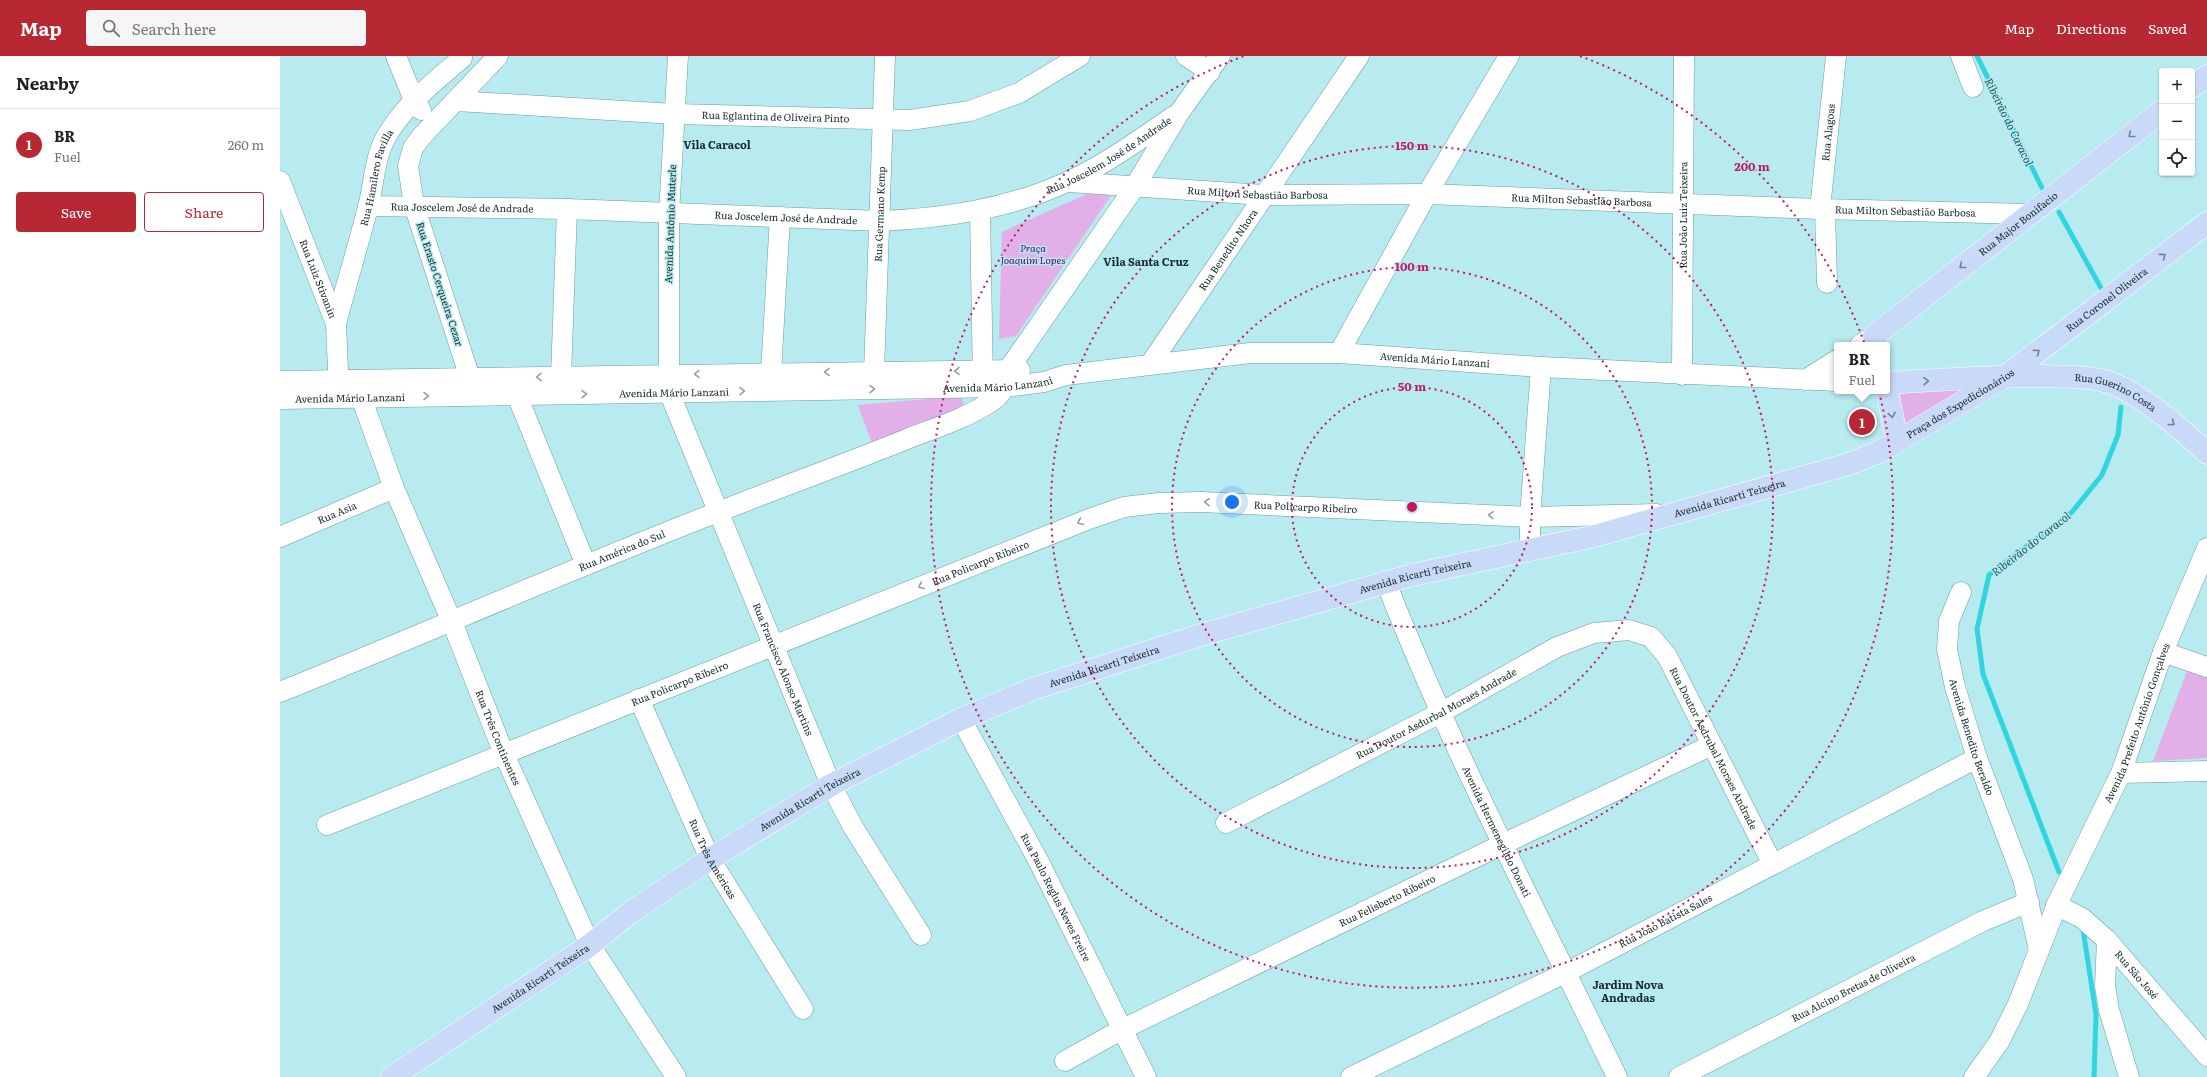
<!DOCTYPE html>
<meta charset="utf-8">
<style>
body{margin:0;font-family:Literata,serif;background:#f6f6f6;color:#222}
.controls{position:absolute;right:12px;top:12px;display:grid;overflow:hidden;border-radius:4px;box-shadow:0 1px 3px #0004}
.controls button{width:36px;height:36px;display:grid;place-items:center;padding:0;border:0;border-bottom:1px solid #e0e0e0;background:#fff;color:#222;font:20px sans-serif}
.you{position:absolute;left:952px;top:446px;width:14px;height:14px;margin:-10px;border:3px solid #fff;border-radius:50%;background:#1a73e8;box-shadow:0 0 0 6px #1a73e833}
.badge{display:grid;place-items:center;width:26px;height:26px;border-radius:50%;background:#b82832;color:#fff;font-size:13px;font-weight:700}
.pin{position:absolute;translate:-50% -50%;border:2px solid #fff;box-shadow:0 1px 4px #0006}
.popup{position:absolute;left:1554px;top:286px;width:56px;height:52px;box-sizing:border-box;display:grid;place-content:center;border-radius:4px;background:#fff;filter:drop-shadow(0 1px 3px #0005);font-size:13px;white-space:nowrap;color:#767676}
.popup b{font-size:15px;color:#222}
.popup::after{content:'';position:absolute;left:50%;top:100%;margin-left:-8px;border:8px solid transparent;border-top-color:#fff}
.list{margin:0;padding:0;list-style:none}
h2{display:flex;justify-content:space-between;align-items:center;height:52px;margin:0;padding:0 16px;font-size:17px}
h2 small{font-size:13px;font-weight:400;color:#767676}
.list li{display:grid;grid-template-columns:26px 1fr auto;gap:12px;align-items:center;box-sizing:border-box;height:72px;padding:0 16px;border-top:1px solid #e0e0e0}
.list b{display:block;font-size:15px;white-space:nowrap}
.list p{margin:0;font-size:13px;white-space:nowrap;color:#767676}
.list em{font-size:13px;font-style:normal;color:#767676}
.actions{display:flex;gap:8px;padding:12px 16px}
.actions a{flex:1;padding:9px 0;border:1px solid #b82832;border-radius:4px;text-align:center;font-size:14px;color:#b82832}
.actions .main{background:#b82832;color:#fff}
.icon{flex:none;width:22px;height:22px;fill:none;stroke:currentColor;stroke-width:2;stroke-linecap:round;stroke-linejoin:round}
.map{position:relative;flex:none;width:1927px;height:1021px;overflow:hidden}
header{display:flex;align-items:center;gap:24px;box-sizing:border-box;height:56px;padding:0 20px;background:#b82832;color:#fff}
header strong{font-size:19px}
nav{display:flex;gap:22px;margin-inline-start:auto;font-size:14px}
.search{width:280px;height:36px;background:#f6f6f6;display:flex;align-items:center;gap:10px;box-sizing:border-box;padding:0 14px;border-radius:4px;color:#767676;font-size:15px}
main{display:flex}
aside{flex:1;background:#fff}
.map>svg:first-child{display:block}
</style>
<header>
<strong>Map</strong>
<div class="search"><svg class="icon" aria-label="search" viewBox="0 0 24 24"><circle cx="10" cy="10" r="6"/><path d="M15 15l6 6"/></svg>Search here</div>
<nav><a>Map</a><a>Directions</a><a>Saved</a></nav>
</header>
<main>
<aside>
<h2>Nearby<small></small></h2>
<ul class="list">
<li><span class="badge">1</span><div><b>BR</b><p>Fuel</p></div><em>260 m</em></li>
</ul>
<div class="actions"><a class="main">Save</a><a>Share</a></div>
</aside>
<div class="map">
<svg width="1927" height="1021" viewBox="0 0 1927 1021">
<rect width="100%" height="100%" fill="#b7ebf0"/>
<g fill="#e2afe8">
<path d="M836,132L736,280L719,283L722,176L807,138Z"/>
<path d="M1693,329L1624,375L1619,333Z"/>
<path d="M671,341L681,342L684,347L682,352L592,387L578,349Z"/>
<path d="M1908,613L1927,619V702L1873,705Z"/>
</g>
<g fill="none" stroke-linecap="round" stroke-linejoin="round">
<g stroke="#32d4e0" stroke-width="5">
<path d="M1697,0L1762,132"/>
<path d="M1779,156L1821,232"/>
<path d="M1779,816L1703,618L1697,573L1709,519L1792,456L1822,419L1838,379L1841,351"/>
<path d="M1803,873L1816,959L1814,1021"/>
</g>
<defs>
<g id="minor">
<path d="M116,0L134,44L141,54"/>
<path id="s1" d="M398,0L389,158V336L551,729L573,771L641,879"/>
<path d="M906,0L930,16"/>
<path d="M1681,0L1693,31"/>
<path id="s2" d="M177,45L395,58L630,64L690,55L739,37L800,0"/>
<path id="s3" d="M0,125L56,268L59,337"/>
<path id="s4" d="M788,126L984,139L1147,138L1540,153L1750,158"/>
<path id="s5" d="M88,150L287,153L601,165C665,162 728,153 787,126C825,109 860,83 894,60"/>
<path id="s6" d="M1540,153L1556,0"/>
<path d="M1545,153L1547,227"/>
<path d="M700,155L703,327"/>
<path id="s7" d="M56,268C66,229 78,190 88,151C94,129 94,104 105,83C123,50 153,27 182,2"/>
<path d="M1580,289L1594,280"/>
<path d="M1059,297L1147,138L1229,0"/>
<path id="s8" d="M871,307L1079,0"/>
<path id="s9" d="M594,316L605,0"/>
<path d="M491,317L500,161"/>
<path id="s10" d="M1402,319L1404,0"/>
<path d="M281,321L287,153"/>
<path d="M190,322L134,149L128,110L133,92L141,81L218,0"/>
<path d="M1525,324L1557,304"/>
<path d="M0,325L740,314"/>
<path d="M232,327L306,509"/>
<path id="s11" d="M77,330L114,432L172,566L224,698L310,889L396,1021"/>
<path id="s12" d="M0,343L725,331L764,326L786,319L970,297H1059L1261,311L1557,325"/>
<path id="s13" d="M0,481L114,432"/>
<path d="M1250,495V461L1261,311"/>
<path id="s14" d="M1106,526C1172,696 1258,857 1337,1021"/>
<path id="s15" d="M1681,536L1669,565L1667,593L1675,631L1697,702L1743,823L1759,894"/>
<path d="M1883,596L1927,611"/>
<path id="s16" d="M0,636C146,577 291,513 438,456C501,431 565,408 627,383C655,372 684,363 709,347C723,339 726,329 728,314L854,132L899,57L940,0"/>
<path id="s17" d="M359,643L430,803L523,953"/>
<path id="s18" d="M681,663L758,804L866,1021"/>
<path d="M1841,717L1927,715"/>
<path id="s19" d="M946,767L1162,656L1277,591L1314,577L1349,574L1371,581L1387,600L1492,807"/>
<path id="s20" d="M47,769L809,463L844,451L879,447L921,446L1250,461L1377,458"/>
<path id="s21" d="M1776,849L1802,862L1827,884L1927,1000"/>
<path d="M1827,884L1825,930L1829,954L1849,1021"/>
<path id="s22" d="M785,1005L841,974L1223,788L1432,689"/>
<path id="s23" d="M1071,1021L1287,916L1697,702"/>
<path id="s24" d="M1399,1021L1703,865L1749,846"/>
<path id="s25" d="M1694,1021L1719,986L1738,948L1778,846L1841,717L1883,596L1927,492"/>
</g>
<g id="major">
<path d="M1912,31L1927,20"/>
<path id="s26" d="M1596,289L1594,280L1882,55"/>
<path id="s27" d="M1607,327C1660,324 1712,320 1765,320C1788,321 1810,320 1831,327C1861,338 1904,375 1927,397"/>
<path d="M1607,333L1617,385"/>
<path id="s28" d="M112,1021L310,889L351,856L430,803L551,729L681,663L753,633L921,579L1132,519L1315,480L1569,408L1601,395L1726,320L1927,167"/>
</g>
</defs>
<use href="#minor" stroke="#6b9da2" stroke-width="21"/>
<use href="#major" stroke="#fff" stroke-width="23"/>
<use href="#minor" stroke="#fff" stroke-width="20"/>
<use href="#major" stroke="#c9daf8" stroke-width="22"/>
</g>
<defs><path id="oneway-chevron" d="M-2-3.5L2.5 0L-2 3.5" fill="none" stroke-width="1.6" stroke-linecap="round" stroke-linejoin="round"/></defs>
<g stroke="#708292">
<use href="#oneway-chevron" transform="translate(1851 79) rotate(142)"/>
<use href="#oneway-chevron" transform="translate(1883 200) rotate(-37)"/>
<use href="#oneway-chevron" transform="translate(1682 210) rotate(142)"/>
<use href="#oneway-chevron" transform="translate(1757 296) rotate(-37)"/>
<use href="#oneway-chevron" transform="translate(1646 325) rotate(-4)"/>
<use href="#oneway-chevron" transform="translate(1612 359) rotate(79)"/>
<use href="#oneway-chevron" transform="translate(1892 367) rotate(37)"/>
</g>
<g stroke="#969fa0">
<use href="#oneway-chevron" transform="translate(677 315) rotate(179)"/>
<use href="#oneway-chevron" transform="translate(547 316) rotate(179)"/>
<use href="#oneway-chevron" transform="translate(417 318) rotate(179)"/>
<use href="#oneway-chevron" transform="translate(259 321) rotate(179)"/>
<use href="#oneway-chevron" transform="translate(592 333) rotate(-1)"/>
<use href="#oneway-chevron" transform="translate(462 335) rotate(-1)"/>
<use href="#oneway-chevron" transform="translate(304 338) rotate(-1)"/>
<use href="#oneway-chevron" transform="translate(146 340) rotate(-1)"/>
<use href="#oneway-chevron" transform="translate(927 446) rotate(-178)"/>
<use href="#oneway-chevron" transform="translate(1211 459) rotate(-177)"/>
<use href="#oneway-chevron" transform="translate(800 466) rotate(158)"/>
<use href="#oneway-chevron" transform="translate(641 530) rotate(158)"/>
</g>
<g fill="none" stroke="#c2185b" stroke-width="2" stroke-dasharray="2 4">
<circle cx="1132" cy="451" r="120"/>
<circle cx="1132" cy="451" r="240"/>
<circle cx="1132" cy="451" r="361"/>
<path d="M1300 0A481 481 0 1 1 964 0"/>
</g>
<g text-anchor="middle" stroke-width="3" stroke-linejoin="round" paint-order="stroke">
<g font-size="10" fill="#162a2c" stroke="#b7ebf0">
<text dy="4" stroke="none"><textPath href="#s2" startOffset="319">Rua Eglantina de Oliveira Pinto</textPath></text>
<text dy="4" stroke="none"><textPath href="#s6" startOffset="77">Rua Alagoas</textPath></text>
<text dy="4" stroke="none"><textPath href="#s5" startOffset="754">Rua Joscelem José de Andrade</textPath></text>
<text dy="4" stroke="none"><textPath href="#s7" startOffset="152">Rua Hamilero Favilla</textPath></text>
<text dy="4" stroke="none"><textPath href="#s4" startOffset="190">Rua Milton Sebastião Barbosa</textPath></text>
<text dy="4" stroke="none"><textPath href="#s4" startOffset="514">Rua Milton Sebastião Barbosa</textPath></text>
<text dy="4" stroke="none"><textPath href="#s5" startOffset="94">Rua Joscelem José de Andrade</textPath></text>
<text dy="4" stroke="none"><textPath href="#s4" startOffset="838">Rua Milton Sebastião Barbosa</textPath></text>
<text dy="4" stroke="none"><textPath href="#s9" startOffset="158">Rua Germano Kemp</textPath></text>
<text dy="4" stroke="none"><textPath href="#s10" startOffset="160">Rua João Luiz Teixeira</textPath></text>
<text dy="4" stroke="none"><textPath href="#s5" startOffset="418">Rua Joscelem José de Andrade</textPath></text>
<text dy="4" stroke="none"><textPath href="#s26" startOffset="192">Rua Major Bonifacio</textPath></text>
<text transform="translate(390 168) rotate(-88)" y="4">Avenida Antônio Muterle</text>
<text dy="4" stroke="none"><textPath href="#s8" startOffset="137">Rua Benedito Nhora</textPath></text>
<text dy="4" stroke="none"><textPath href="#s3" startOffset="105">Rua Luiz Stivanin</textPath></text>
<text transform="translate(160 228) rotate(72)" y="4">Rua Erasto Cerqueira Cezar</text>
<text dy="4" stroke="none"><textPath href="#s28" startOffset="1905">Rua Coronel Oliveira</textPath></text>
<text dy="4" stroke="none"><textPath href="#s12" startOffset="1158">Avenida Mário Lanzani</textPath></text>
<text dy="4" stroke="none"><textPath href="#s12" startOffset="718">Avenida Mário Lanzani</textPath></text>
<text dy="4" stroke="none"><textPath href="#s12" startOffset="394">Avenida Mário Lanzani</textPath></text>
<text dy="4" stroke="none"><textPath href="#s27" startOffset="232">Rua Guerino Costa</textPath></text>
<text dy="4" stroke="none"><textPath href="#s12" startOffset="70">Avenida Mário Lanzani</textPath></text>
<text dy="4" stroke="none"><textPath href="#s28" startOffset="1725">Praça dos Expedicionários</textPath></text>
<text dy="4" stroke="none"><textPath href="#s28" startOffset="1474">Avenida Ricarti Teixeira</textPath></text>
<text dy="4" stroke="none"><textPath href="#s20" startOffset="1040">Rua Policarpo Ribeiro</textPath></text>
<text dy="4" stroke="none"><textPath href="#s13" startOffset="62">Rua Asia</textPath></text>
<text dy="4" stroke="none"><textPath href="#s16" startOffset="370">Rua América do Sul</textPath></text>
<text dy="4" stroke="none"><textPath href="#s20" startOffset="704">Rua Policarpo Ribeiro</textPath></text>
<text dy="4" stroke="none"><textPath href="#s28" startOffset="1150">Avenida Ricarti Teixeira</textPath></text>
<text dy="4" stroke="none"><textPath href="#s28" startOffset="826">Avenida Ricarti Teixeira</textPath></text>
<text dy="4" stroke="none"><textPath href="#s1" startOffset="636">Rua Francisco Alonso Martins</textPath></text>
<text dy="4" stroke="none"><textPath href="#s20" startOffset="380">Rua Policarpo Ribeiro</textPath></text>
<text dy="4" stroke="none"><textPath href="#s19" startOffset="237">Rua Doutor Asdurbal Moraes Andrade</textPath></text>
<text dy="4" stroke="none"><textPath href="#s25" startOffset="391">Avenida Prefeito Antônio Gonçalves</textPath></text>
<text dy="4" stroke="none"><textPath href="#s15" startOffset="151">Avenida Benedito Beraldo</textPath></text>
<text dy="4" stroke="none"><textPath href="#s11" startOffset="379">Rua Três Continentes</textPath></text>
<text dy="4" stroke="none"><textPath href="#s19" startOffset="601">Rua Doutor Asdrubal Moraes Andrade</textPath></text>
<text dy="4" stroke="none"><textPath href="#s28" startOffset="502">Avenida Ricarti Teixeira</textPath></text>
<text dy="4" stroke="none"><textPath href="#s14" startOffset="273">Avenida Hermenegildo Donati</textPath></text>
<text dy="4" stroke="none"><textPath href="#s17" startOffset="176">Rua Três Américas</textPath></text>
<text dy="4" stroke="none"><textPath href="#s18" startOffset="202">Rua Paulo Reglus Neves Freire</textPath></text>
<text dy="4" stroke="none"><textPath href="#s22" startOffset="360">Rua Felisberto Ribeiro</textPath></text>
<text dy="4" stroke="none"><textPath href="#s23" startOffset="351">Rua João Batista Sales</textPath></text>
<text dy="4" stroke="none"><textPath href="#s21" startOffset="108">Rua São José</textPath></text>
<text dy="4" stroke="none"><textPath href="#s28" startOffset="178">Avenida Ricarti Teixeira</textPath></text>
<text dy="4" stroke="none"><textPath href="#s24" startOffset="196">Rua Alcino Bretas de Oliveira</textPath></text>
</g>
<g font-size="10" font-style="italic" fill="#5c0767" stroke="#b7ebf0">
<text x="753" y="196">Praça<tspan x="753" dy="12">Joaquim Lopes</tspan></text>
</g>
<g font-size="11" font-style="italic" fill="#17575c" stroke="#b7ebf0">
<text transform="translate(1729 66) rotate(64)" y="4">Ribeirão do Caracol</text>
<text transform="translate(1751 488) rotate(-38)" y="4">Ribeirão do Caracol</text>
</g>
<g font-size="11" font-weight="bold" fill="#162a2c" stroke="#b7ebf0">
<text x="437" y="93">Vila Caracol</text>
<text x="866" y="210">Vila Santa Cruz</text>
<text x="1348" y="933">Jardim Nova<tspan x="1348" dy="13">Andradas</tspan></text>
</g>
</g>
<circle cx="1132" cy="451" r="6" fill="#c2185b" stroke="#b7ebf0" stroke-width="2"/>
<g font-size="12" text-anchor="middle" font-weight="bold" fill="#c2185b" stroke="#b7ebf0" stroke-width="3" stroke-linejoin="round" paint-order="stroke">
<text x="1132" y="94">150 m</text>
<text x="1472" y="115">200 m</text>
<text x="1132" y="215">100 m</text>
<text x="1132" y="335">50 m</text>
</g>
</svg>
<div class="controls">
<button>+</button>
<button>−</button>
<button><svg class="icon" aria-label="locate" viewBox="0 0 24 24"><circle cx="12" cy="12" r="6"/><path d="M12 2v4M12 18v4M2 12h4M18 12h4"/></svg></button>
</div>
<div class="you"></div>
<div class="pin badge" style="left:1582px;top:366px">1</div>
<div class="popup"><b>BR</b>Fuel</div>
</div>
</main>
